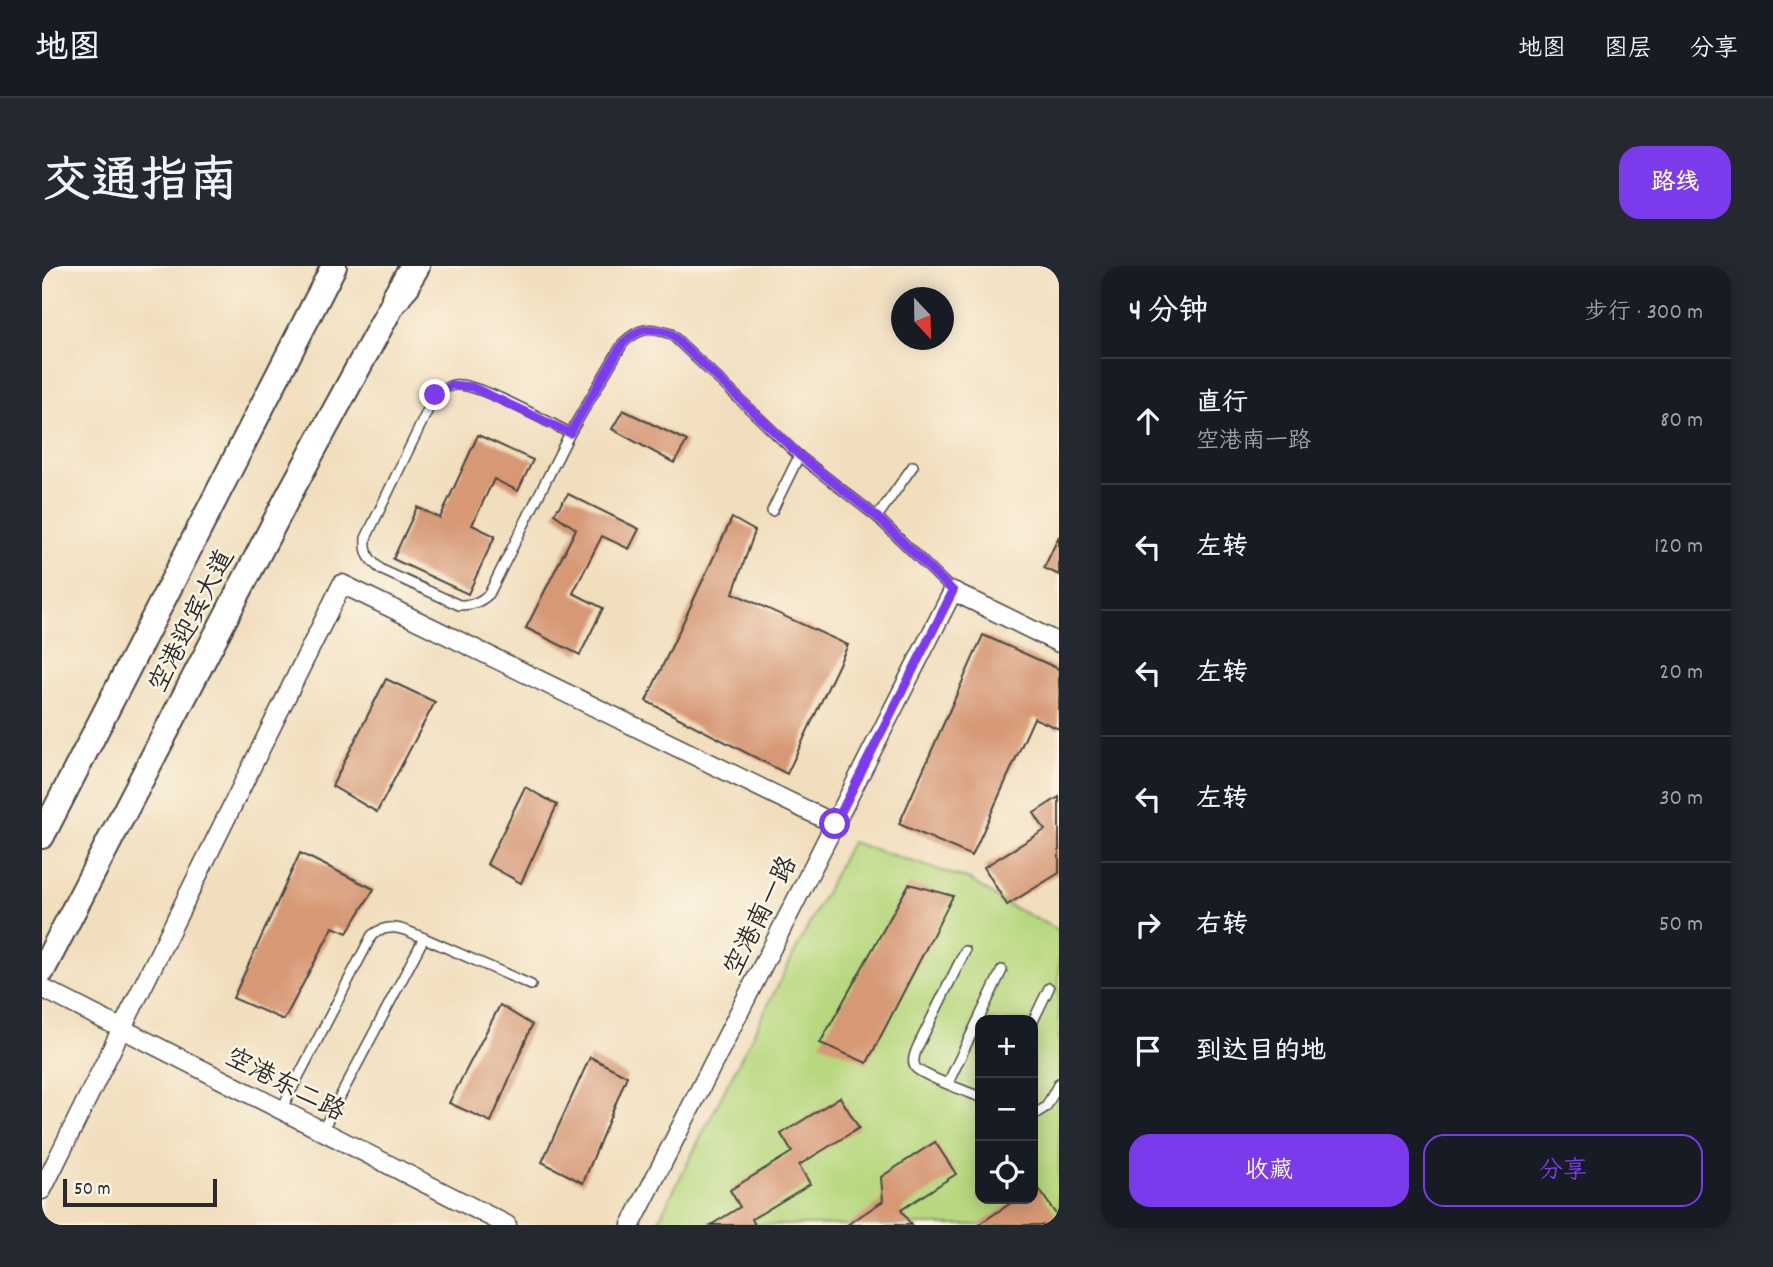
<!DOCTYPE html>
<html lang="zh">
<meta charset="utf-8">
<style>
body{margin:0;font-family:Dekko,"LXGW WenKai TC",sans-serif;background:#242831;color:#f1f3f6}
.controls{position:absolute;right:21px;bottom:21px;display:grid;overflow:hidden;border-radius:14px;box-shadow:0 4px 18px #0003}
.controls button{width:63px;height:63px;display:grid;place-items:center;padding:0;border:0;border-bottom:2px solid #363941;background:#171b24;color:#f1f3f6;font:35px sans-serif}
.compass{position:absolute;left:849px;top:21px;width:63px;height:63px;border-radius:50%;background:#171b24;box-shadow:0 4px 18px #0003;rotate:158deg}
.scale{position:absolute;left:21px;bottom:18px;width:154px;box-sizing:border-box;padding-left:7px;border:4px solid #2b2b2b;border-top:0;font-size:19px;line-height:24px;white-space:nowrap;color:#2b2b2b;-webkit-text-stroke:5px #fcf5e5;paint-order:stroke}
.stop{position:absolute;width:21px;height:21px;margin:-16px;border:5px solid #7c3aed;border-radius:50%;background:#fff}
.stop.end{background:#7c3aed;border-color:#fff;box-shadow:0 2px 7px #0008}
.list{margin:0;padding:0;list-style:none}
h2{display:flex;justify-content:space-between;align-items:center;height:91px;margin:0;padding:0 28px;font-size:30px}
h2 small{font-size:23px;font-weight:400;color:#9ea1a6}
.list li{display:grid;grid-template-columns:46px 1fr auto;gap:21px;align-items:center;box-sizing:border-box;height:126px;padding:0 28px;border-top:2px solid #363941}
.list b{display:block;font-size:26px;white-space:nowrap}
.list p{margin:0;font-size:23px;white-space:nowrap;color:#9ea1a6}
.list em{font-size:23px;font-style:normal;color:#9ea1a6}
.actions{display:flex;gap:14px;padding:21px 28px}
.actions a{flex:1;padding:16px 0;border:2px solid #7c3aed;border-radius:21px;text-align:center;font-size:24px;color:#7c3aed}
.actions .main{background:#7c3aed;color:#fff}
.icon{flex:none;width:38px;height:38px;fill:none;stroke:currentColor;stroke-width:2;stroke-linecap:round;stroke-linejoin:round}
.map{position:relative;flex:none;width:1017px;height:959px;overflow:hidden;border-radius:21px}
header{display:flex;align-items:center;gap:42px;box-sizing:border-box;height:98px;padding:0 35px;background:#171b24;border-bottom:2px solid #363941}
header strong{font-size:33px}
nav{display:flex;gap:38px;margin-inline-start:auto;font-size:24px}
.intro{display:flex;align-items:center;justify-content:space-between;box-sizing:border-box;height:168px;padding:0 42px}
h1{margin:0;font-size:49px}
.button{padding:18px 32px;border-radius:21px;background:#7c3aed;color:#fff;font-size:24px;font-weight:700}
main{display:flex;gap:42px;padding:0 42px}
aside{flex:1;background:#171b24;border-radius:21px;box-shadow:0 4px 18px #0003}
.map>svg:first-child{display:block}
</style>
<header>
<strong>地图</strong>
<nav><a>地图</a><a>图层</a><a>分享</a></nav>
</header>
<div class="intro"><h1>交通指南</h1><a class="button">路线</a></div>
<main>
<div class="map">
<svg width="1017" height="959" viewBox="0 0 1017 959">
<rect width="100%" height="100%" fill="#fcf5e5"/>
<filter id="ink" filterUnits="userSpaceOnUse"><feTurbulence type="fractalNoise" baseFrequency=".0143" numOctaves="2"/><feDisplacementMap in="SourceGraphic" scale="14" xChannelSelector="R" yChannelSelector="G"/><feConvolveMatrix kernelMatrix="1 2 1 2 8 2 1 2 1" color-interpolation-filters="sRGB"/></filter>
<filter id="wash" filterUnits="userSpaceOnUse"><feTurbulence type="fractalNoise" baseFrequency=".00686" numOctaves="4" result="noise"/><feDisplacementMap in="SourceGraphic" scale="28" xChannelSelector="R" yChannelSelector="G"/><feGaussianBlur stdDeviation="1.57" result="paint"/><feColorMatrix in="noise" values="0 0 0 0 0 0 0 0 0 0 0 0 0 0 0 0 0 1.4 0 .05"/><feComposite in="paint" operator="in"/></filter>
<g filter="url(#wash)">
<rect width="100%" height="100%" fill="#f1debd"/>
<path fill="#b7d87f" stroke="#718255" stroke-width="2" fill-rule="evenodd" d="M809,576L928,614L966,639L1017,664V959H614ZM938,754H991V933H938Z"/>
<g id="blocks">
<g fill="#d69875">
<path d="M581,144L645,175L632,197L570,163Z"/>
<path d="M436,169L491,194L476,225L452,213L430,259L453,270L426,328L351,293L375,241L398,252Z"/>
<path d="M526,228L597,263L587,283L560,270L531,327L561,342L538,389L484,362L534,263L512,248Z"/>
<path d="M690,252L713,265L691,327L806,379L745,508L604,435Z"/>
<path d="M1017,270V309L1002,302Z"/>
<path d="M941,369L1017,403V463L992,452L930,590L857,558Z"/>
<path d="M344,413L393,436L335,546L290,520Z"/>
<path d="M483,521L515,539L479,617L445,598Z"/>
<path d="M1017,531V607L965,639L942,601L1003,564L992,547Z"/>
<path d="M258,587L332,623L305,667L291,661L242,754L191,732Z"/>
<path d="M867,618L911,630L825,797L778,777Z"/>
<path d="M458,739L490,759L449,856L407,837Z"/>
<path d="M548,791L585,810L541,917L500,896Z"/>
<path d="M798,831L817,862L757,899L768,918L710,953L713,959H669L698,941L688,924L750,886L739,868Z"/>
<path d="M893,876L914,908L859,944L869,959H805L841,935L839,911Z"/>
<path d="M995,920L1017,953L1010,959H936L975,933H991V923Z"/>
</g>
</g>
</g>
<g filter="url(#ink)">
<use href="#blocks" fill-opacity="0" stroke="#494641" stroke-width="2"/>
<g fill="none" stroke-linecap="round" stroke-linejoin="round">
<defs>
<g id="service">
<path d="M528,167C504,155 435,116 412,119C405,120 399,125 393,129L324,272C323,288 327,294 340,304L417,339C430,339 437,337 447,328L528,167L581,77C598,61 608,61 629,68L757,190L835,251L911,325"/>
<path d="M730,245L757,190"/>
<path d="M835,251L871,200"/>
<path d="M923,685L876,780C873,787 869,796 874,802C881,810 926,826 938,831"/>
<path d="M991,755L1007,722"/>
<path d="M906,817L960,704"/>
<path d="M239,844L330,669C349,655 363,664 382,672"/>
<path d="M991,849L1004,841L1017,817"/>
<path d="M280,865L382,672L489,719"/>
</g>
<g id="minor">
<path d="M0,722L465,959"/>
<path d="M0,924L300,318L793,558"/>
<path d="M589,959L911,325L1017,377"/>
</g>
<g id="secondary">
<path d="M0,570L292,0"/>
<path d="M0,705L249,225L354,32L366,19"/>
</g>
<path id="trunk" d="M354,32L373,0"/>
</defs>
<use href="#service" stroke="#494641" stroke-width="12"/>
<use href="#minor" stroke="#494641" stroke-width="21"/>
<use href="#secondary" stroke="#494641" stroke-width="28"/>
<use href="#trunk" stroke="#494641" stroke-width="32"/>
<use href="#service" stroke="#fff" stroke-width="9"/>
<use href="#minor" stroke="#fff" stroke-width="18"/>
<use href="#secondary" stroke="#fff" stroke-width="24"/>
<use href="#trunk" stroke="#fff" stroke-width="28"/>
</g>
</g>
<g fill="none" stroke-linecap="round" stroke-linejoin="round" filter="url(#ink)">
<path stroke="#7c3aed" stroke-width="9" d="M393,129L409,119L430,121L528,167L581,77C598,61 608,61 629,68L758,190L835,251L911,325L793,558"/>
</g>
<g text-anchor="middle" stroke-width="5" stroke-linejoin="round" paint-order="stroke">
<g font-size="26" fill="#2b2b2b" stroke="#fcf5e5">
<text transform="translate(148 354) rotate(-63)" y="9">空港迎宾大道</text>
<text transform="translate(717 649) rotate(-63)" y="9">空港南一路</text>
<text transform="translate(244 817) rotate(27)" y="9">空港东二路</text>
</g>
</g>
</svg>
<div class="controls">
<button>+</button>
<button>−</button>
<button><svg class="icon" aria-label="locate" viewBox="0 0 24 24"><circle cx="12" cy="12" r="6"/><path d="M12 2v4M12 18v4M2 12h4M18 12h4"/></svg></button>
</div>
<svg class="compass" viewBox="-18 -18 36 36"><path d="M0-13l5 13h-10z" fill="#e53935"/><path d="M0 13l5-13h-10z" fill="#9ea1a6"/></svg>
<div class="scale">50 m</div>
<div class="stop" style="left:793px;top:558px"></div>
<div class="stop end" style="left:393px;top:129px"></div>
</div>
<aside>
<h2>4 分钟<small>步行 · 300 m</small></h2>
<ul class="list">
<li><svg class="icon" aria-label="ahead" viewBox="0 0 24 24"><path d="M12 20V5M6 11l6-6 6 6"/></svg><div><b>直行</b><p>空港南一路</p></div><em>80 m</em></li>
<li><svg class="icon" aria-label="left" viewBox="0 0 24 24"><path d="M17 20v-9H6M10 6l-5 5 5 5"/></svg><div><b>左转</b></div><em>120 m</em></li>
<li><svg class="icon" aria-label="left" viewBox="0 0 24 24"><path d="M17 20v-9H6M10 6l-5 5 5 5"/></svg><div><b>左转</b></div><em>20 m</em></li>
<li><svg class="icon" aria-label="left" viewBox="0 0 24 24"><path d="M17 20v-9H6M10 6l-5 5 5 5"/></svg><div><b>左转</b></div><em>30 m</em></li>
<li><svg class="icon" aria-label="right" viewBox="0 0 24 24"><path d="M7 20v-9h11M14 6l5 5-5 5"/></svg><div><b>右转</b></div><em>50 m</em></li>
<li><svg class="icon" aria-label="arrive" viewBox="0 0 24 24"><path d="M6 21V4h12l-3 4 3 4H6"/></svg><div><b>到达目的地</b></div></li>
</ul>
<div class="actions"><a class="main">收藏</a><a>分享</a></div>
</aside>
</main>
